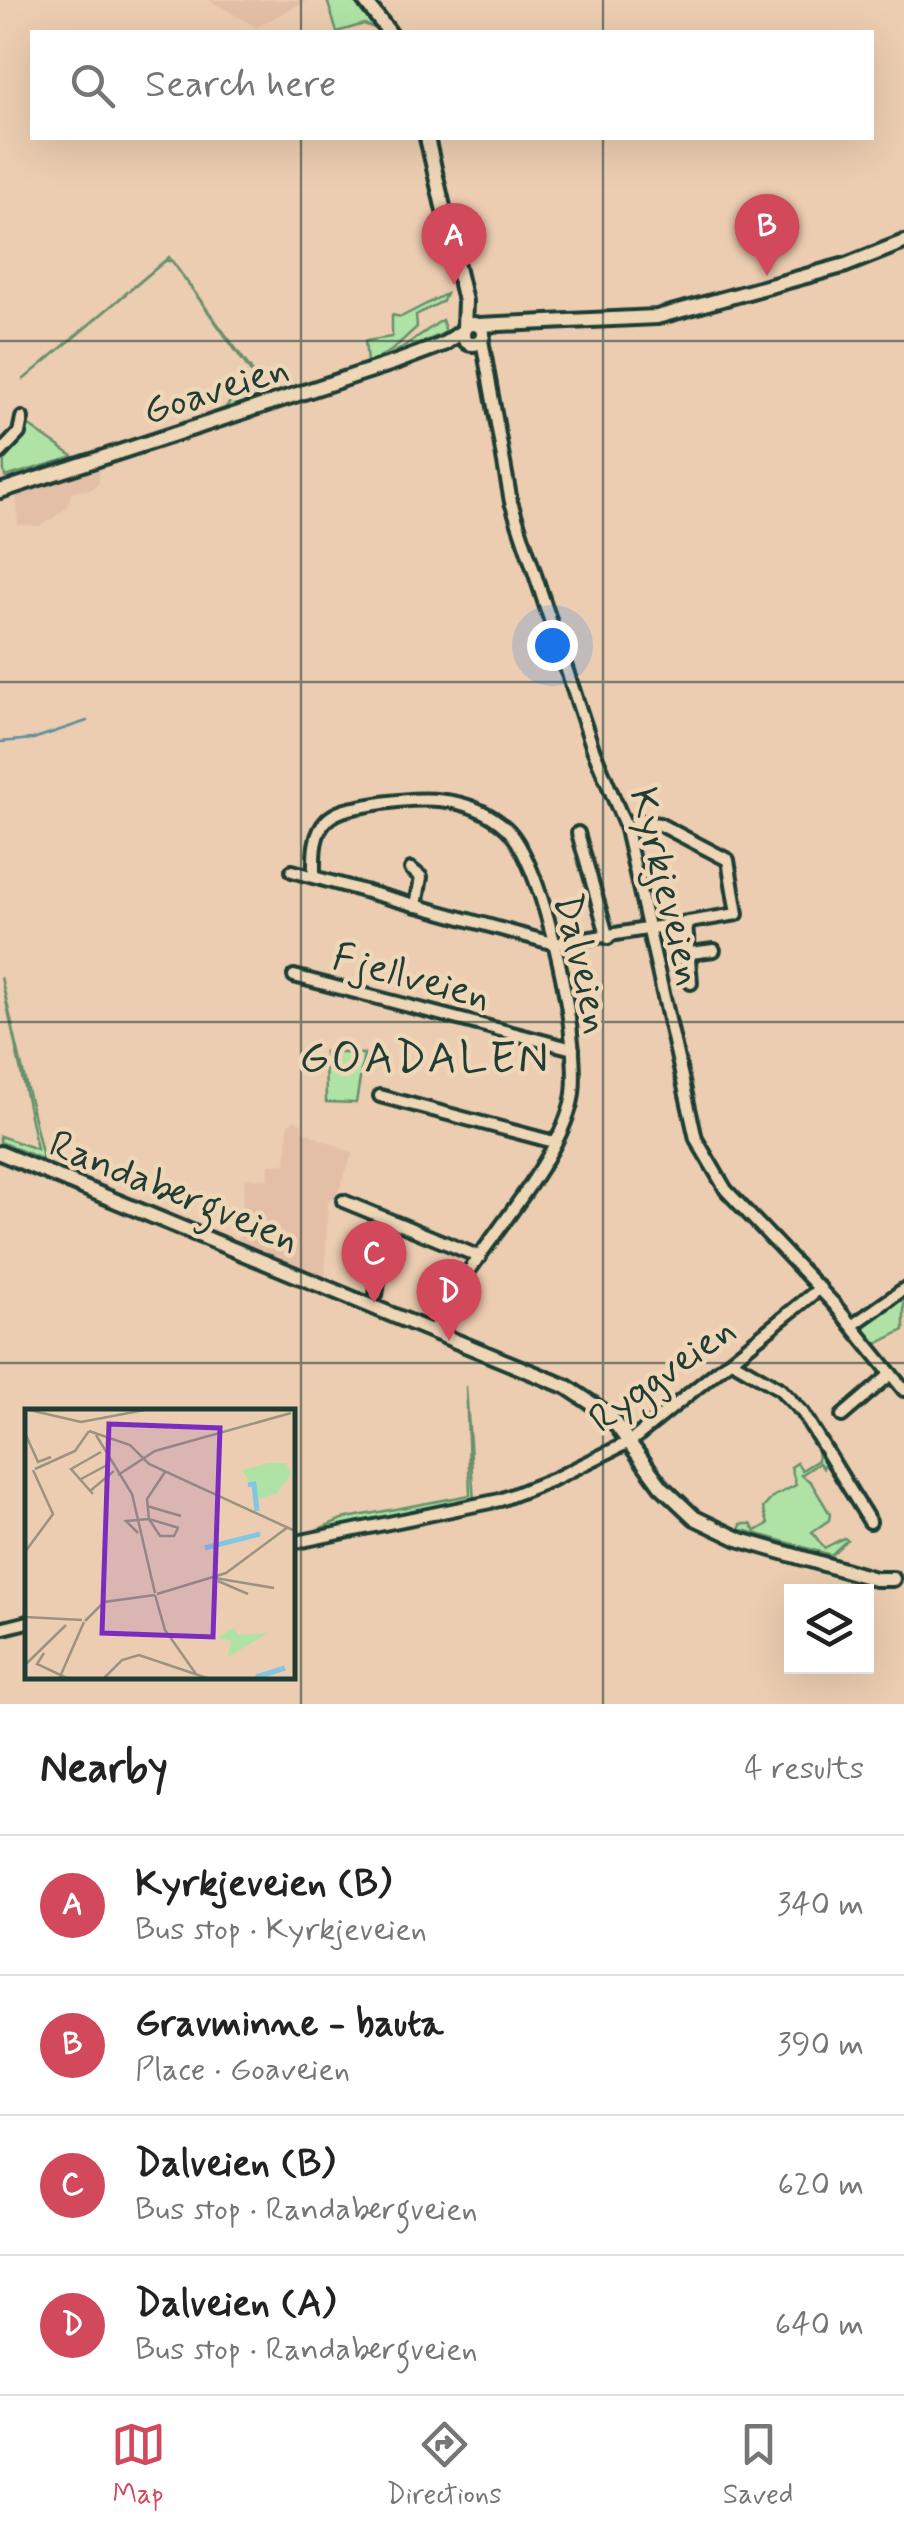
<!DOCTYPE html>
<meta charset="utf-8">
<style>
body{margin:0;font-family:Mynerve,sans-serif;background:#f6f6f6;color:#222}
.controls{position:absolute;right:30px;bottom:30px;display:grid;overflow:hidden;border-radius:0px;box-shadow:0 10px 40px #0002}
.controls button{width:90px;height:90px;display:grid;place-items:center;padding:0;border:0;border-bottom:2px solid #e0e0e0;background:#fff;color:#222;font:50px sans-serif}
.you{position:absolute;left:552px;top:645px;width:35px;height:35px;margin:-25px;border:8px solid #fff;border-radius:50%;background:#1a73e8;box-shadow:0 0 0 15px #1a73e833}
.badge{display:grid;place-items:center;width:65px;height:65px;border-radius:50%;background:#d1495b;color:#fff;font-size:32px;font-weight:700}
.pin{position:absolute;translate:-50% -82px;filter:drop-shadow(0 2px 5px #0008)}
.pin::after{content:'';position:absolute;top:52px;width:35px;height:30px;background:inherit;clip-path:polygon(0 0,100% 0,50% 100%)}
.list{margin:0;padding:0;list-style:none}
h2{display:flex;justify-content:space-between;align-items:center;height:130px;margin:0;padding:0 40px;font-size:42px}
h2 small{font-size:32px;font-weight:400;color:#767676}
.list li{display:grid;grid-template-columns:65px 1fr auto;gap:30px;align-items:center;box-sizing:border-box;height:140px;padding:0 40px;border-top:2px solid #e0e0e0}
.list b{display:block;font-size:38px;white-space:nowrap}
.list p{margin:0;font-size:32px;white-space:nowrap;color:#767676}
.list em{font-size:32px;font-style:normal;color:#767676}
.icon{flex:none;width:55px;height:55px;fill:none;stroke:currentColor;stroke-width:2;stroke-linecap:round;stroke-linejoin:round}
.map{position:relative;flex:none;width:904px;height:1704px;overflow:hidden}
.search{position:absolute;background:#fff;box-shadow:0 10px 40px #0002;left:30px;right:30px;top:30px;height:110px;display:flex;align-items:center;gap:25px;box-sizing:border-box;padding:0 35px;border-radius:0px;color:#767676;font-size:38px}
.sheet{height:690px;background:#fff}
nav{display:flex;justify-content:space-around;align-items:center;box-sizing:border-box;height:140px;border-top:2px solid #e0e0e0;background:#fff;font-size:28px;color:#767676}
nav a{display:grid;justify-items:center;gap:5px}
nav .on{color:#d1495b}
.map>svg:first-child{display:block}
</style>
<div class="map">
<svg width="904" height="1704" viewBox="0 0 904 1704">
<rect width="100%" height="100%" fill="#eccdb1"/>
<filter id="ink" filterUnits="userSpaceOnUse"><feTurbulence type="fractalNoise" baseFrequency=".01" numOctaves="2"/><feDisplacementMap in="SourceGraphic" scale="20" xChannelSelector="R" yChannelSelector="G"/><feConvolveMatrix kernelMatrix="1 2 1 2 8 2 1 2 1" color-interpolation-filters="sRGB"/></filter>
<g filter="url(#ink)">
<g fill="#e4bfa8">
<path d="M209,0H308L256,27Z"/>
<path d="M100,463L99,483L92,489L72,492L67,507L55,517L40,526L18,525L16,490Z"/>
<path d="M295,1120L303,1124L301,1130L353,1153L335,1199L328,1201L325,1278L238,1242L245,1178L268,1179L269,1164H286L288,1124Z"/>
</g>
<g fill="#afe3a5" stroke="#67906c" stroke-width="2.5">
<path d="M327,0H354L385,32L364,24L337,32Z"/>
<path d="M169,257L269,394L195,420L225,408L253,375L172,261H165L23,380Z"/>
<path d="M446,294L443,301L416,315L417,327L391,351L367,363L365,341L392,337V315L401,317Z"/>
<path d="M442,320L446,332L381,362Z"/>
<path d="M22,421L74,457L5,477C0,456 10,438 22,421Z"/>
<path d="M1,977L42,1153V1159L0,1142V1136L37,1149Z"/>
<path d="M325,1052L364,1054L356,1103L326,1102Z"/>
<path d="M904,1293V1330L872,1346L861,1323Z"/>
<path d="M466,1386L474,1502L293,1540L342,1519L470,1495Z"/>
<path d="M817,1450L825,1460L823,1468L819,1463L801,1475L811,1482L830,1514L829,1520L812,1532L824,1548L844,1538L847,1540L831,1555L740,1529L741,1524H751L756,1531L768,1524L763,1508L774,1496L796,1485L791,1467L797,1463L802,1470L818,1460Z"/>
</g>
<g fill="none" stroke-linecap="round" stroke-linejoin="round">
<path stroke="#5a8f9c" stroke-width="2.5" d="M0,742L33,739L87,721"/>
<defs>
<g id="minor">
<path d="M482,340L511,502L593,749L625,825L696,1139L726,1190L834,1304L904,1390"/>
<path d="M0,453L19,433L22,418"/>
<path d="M578,833L608,938"/>
<path d="M411,869L421,877L416,906"/>
<path d="M292,871L555,944L737,914L728,860L659,824L635,821"/>
<path d="M314,877C314,858 312,835 327,820C339,809 355,808 370,805C417,797 468,793 506,828C545,863 585,1054 571,1104C551,1178 466,1259 433,1331"/>
<path d="M686,924L691,983"/>
<path d="M691,953L714,950"/>
<path d="M294,976L573,1049"/>
<path d="M380,1096L554,1142"/>
<path d="M343,1201L480,1257"/>
<path d="M376,1295L388,1220"/>
<path d="M853,1325L904,1289"/>
<path d="M732,1361L780,1389L803,1413L870,1522"/>
<path d="M842,1416L891,1374"/>
<path d="M292,1543L500,1500L554,1479L631,1441L820,1288"/>
<path d="M0,1629L28,1622"/>
</g>
<g id="major">
<path d="M364,0L389,32"/>
<path d="M427,138L465,301L464,329"/>
<circle cx="473" cy="334" r="10"/>
<path d="M479,325L657,317L846,265L904,242"/>
<path d="M0,491L396,362L444,344L463,331"/>
<path d="M0,1153L567,1387L609,1415L661,1486L695,1518L741,1540L875,1579H893"/>
</g>
</defs>
<use href="#minor" stroke="#1f3d34" stroke-width="18"/>
<use href="#major" stroke="#1f3d34" stroke-width="20"/>
<use href="#minor" stroke="#efd6b7" stroke-width="10"/>
<use href="#major" stroke="#efd6b7" stroke-width="12"/>
</g>
</g>
<path fill="none" stroke="#1f3d34" stroke-width="2.5" stroke-opacity="0.55" d="M301,0V32M603,0V32M301,138V1704M603,138V1704M0,341H904M0,682H904M0,1022H904M0,1363H904"/>
<g text-anchor="middle" stroke-width="9" stroke-linejoin="round" paint-order="stroke">
<g font-size="40" fill="#1f3d34" stroke="#efd6b7">
<text transform="translate(215 388) rotate(-18)" y="14">Goaveien</text>
<text transform="translate(668 886) rotate(76)" y="14">Kyrkjeveien</text>
<text transform="translate(584 963) rotate(77)" y="14">Dalveien</text>
<text transform="translate(412 975) rotate(15)" y="14">Fjellveien</text>
<text transform="translate(175 1190) rotate(22)" y="14">Randabergveien</text>
<text transform="translate(661 1373) rotate(-36)" y="14">Ryggveien</text>
</g>
<g font-size="45" letter-spacing="2.5" fill="#1f3d34" stroke="#efd6b7">
<text x="425" y="1072">GOADALEN</text>
</g>
</g>
<g transform="translate(25 1409)">
<rect width="270" height="270" fill="#eccdb1"/>
<path d="M243,54H261L266,65L252,84L225,93L232,86L217,61ZM209,218L213,226L243,224L203,248L206,232L193,229Z" fill="#afe3a5"/>
<path fill="none" stroke="#81c6e2" stroke-width="5" d="M223,76L229,75L232,102M180,139L235,125M231,268L260,259"/>
<path fill="none" stroke="#9a937f" stroke-width="2.5" d="M0,0L56,13L125,0M64,22L105,36L124,55L270,122M0,24L13,53L26,48M71,26L107,85L130,184M10,60L50,42L64,22M140,63L122,90L124,110L135,127H149L153,119M93,66L130,42L266,4M56,70L84,55M65,82L89,62M68,85L46,60L76,43M122,97L156,107M113,124L101,112L124,110L154,119M0,143L28,105L8,61M190,169L249,179M193,172L223,185M132,185L201,164L263,118M130,186L140,221L171,265M0,208L57,211M60,212L79,193L130,186M19,244L12,255L44,270M0,256L41,216M34,270L59,213M78,270L97,251L114,246L185,270"/>
<path fill="#7b2cbf" fill-opacity="0.15" stroke="#7b2cbf" stroke-width="5" d="M84,15L195,19L188,228L77,224Z"/>
<rect width="270" height="270" fill="none" stroke="#1f3d34" stroke-width="5"/>
</g>
</svg>
<div class="controls">
<button><svg class="icon" aria-label="layers" viewBox="0 0 24 24"><path d="M12 4l9 5-9 5-9-5zM3 14l9 5 9-5"/></svg></button>
</div>
<div class="you"></div>
<div class="pin badge" style="left:454px;top:285px">A</div>
<div class="pin badge" style="left:767px;top:276px">B</div>
<div class="pin badge" style="left:374px;top:1303px">C</div>
<div class="pin badge" style="left:449px;top:1341px">D</div>
<div class="search"><svg class="icon" aria-label="search" viewBox="0 0 24 24"><circle cx="10" cy="10" r="6"/><path d="M15 15l6 6"/></svg>Search here</div>
</div>
<section class="sheet">
<h2>Nearby<small>4 results</small></h2>
<ul class="list">
<li><span class="badge">A</span><div><b>Kyrkjeveien (B)</b><p>Bus stop · Kyrkjeveien</p></div><em>340 m</em></li>
<li><span class="badge">B</span><div><b>Gravminne - bauta</b><p>Place · Goaveien</p></div><em>390 m</em></li>
<li><span class="badge">C</span><div><b>Dalveien (B)</b><p>Bus stop · Randabergveien</p></div><em>620 m</em></li>
<li><span class="badge">D</span><div><b>Dalveien (A)</b><p>Bus stop · Randabergveien</p></div><em>640 m</em></li>
</ul>
</section>
<nav>
<a class="on"><svg class="icon" aria-label="map" viewBox="0 0 24 24"><path d="M3 6l6-2 6 2 6-2v14l-6 2-6-2-6 2zM9 4v14M15 6v14"/></svg>Map</a>
<a><svg class="icon" aria-label="directions" viewBox="0 0 24 24"><path d="M12 3l9 9-9 9-9-9zM9 14v-3h6M13 9l2 2-2 2"/></svg>Directions</a>
<a><svg class="icon" aria-label="saved" viewBox="0 0 24 24"><path d="M7 4h10v16l-5-4-5 4z"/></svg>Saved</a>
</nav>
